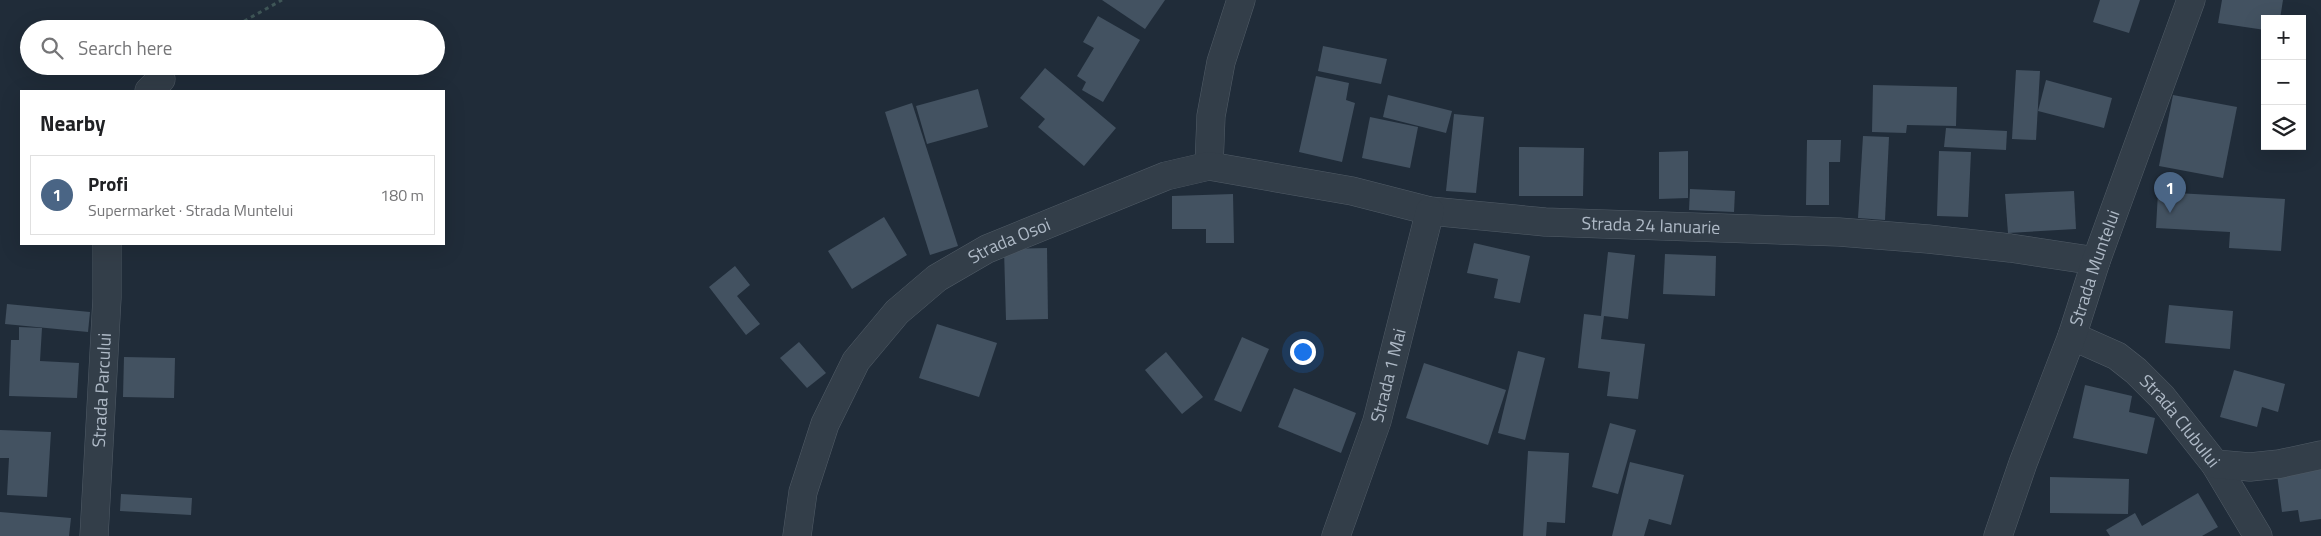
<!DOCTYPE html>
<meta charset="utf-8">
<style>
body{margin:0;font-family:"Titillium Web",sans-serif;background:#f6f6f6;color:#202124}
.controls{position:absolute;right:15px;top:15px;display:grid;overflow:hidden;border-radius:0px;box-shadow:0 5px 20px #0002}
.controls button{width:45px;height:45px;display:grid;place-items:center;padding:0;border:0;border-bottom:1px solid #e0e0e0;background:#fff;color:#202124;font:25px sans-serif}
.you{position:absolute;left:1302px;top:351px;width:18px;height:18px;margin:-12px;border:4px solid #fff;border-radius:50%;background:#1a73e8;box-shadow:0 0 0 8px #1a73e833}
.badge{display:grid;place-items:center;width:32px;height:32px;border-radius:50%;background:#4a6585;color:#fff;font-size:16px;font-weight:700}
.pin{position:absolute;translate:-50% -41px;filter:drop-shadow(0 1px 2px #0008)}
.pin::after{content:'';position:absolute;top:26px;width:18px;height:15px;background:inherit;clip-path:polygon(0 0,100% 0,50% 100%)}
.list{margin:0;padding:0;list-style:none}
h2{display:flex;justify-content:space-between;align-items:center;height:65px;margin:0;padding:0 20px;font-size:21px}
h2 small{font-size:16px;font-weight:400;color:#757577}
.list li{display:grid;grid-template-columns:32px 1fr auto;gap:15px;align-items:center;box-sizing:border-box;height:80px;margin:0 10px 10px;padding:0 10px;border:1px solid #e0e0e0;border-radius:0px}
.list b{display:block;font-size:19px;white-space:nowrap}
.list p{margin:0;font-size:16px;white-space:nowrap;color:#757577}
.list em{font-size:16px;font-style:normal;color:#757577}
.icon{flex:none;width:28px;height:28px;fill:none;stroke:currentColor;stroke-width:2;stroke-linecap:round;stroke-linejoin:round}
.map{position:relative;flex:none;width:2321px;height:536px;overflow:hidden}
.search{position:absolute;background:#fff;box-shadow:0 5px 20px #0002;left:20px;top:20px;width:425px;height:55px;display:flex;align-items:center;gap:12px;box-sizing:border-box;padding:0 18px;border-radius:28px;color:#757577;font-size:19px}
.panel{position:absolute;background:#fff;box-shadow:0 5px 20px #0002;left:20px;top:90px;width:425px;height:155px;border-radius:0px}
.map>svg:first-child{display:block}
</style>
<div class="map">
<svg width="2321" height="536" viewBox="0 0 2321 536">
<rect width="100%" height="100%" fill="#202c39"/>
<g fill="#435261">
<path d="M1102,0H1165L1145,29Z"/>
<path d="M2100,0H2140L2129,33L2093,22Z"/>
<path d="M2222,0H2283L2280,19H2265V30L2218,23Z"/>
<path d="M1098,16L1140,40L1103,102L1082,90L1086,82L1077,76L1094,48L1083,42Z"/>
<path d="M1323,46L1387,59L1381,84L1318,71Z"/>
<path d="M1045,68L1116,128L1084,166L1038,127L1045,119L1020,98Z"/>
<path d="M2016,70L2040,71L2036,140L2012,139Z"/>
<path d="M1316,76L1349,83L1346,100L1355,103L1342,162L1299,152Z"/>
<path d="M2046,80L2112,98L2104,128L2038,111Z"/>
<path d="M1873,85L1957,87L1956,126L1907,125L1906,133L1872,132Z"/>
<path d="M978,89L988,127L927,144L916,106Z"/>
<path d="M1388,95L1452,111L1446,133L1383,117Z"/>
<path d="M2173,95L2237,107L2223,178L2159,166Z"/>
<path d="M912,103L958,246L930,255L885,112Z"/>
<path d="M1454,114L1484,117L1476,193L1446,191Z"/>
<path d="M1370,117L1418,127L1410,168L1362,158Z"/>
<path d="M1946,128L2007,131L2006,150L1944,147Z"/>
<path d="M1863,136L1889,137L1885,220L1858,218Z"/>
<path d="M1807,140H1841L1840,162H1829V205H1806Z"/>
<path d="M1519,147L1584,148L1583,196H1519Z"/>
<path d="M1688,151V198L1659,199V152Z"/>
<path d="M1939,151L1971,152L1968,217L1937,216Z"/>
<path d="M1690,189L1735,191L1734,212L1689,210Z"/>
<path d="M2074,191L2076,229L2008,233L2005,194Z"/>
<path d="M2158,192L2285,199L2281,251L2229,248L2230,232L2156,228Z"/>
<path d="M1233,194L1234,243H1206V229H1172V196Z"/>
<path d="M884,217L907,255L852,289L828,251Z"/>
<path d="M1474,243L1530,256L1520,303L1494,298L1498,279L1467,273Z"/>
<path d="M1047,248L1048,319L1006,320L1004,249Z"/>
<path d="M1608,252L1635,255L1628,319L1604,316L1601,339L1645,344L1638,399L1607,396L1610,372L1578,368L1584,314L1601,316Z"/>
<path d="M1665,254L1716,256L1715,296L1663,294Z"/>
<path d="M735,266L750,285L737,296L760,324L746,335L709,287Z"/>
<path d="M7,304L90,312L88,332L5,324Z"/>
<path d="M2169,305L2233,311L2230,349L2165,343Z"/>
<path d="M937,324L997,343L979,397L919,378Z"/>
<path d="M19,327L42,328L40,361L79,363L77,398L9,396L11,340H19Z"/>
<path d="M1242,337L1269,349L1241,412L1214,400Z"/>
<path d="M799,342L826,373L807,388L780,358Z"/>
<path d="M1518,351L1545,358L1525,440L1498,433Z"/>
<path d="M1166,352L1203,397L1182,414L1145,370Z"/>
<path d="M124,357L175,358L174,398L123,397Z"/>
<path d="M1424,363L1506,390L1488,445L1406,418Z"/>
<path d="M2234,370L2285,384L2278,412L2262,407L2257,427L2220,417Z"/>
<path d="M2085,385L2132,396L2129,412L2155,418L2147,454L2073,438Z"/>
<path d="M1294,388L1356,413L1341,453L1278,427Z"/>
<path d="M1610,423L1636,430L1618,494L1592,487Z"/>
<path d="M0,430L51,432L47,497L7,495L9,458H0Z"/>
<path d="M1528,451L1569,453L1565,523L1547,522L1546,536H1523Z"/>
<path d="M1630,462L1684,475L1671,525L1649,519L1644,536H1612Z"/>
<path d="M2321,468V519L2300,522L2298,510L2282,512L2277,474Z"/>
<path d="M2050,477L2129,479L2128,514L2050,513Z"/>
<path d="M2198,493L2218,527L2202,536H2110L2106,530L2135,513L2142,526Z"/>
<path d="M121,494L192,498L191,515L120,511Z"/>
<path d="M0,512L71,518L69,536H0Z"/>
</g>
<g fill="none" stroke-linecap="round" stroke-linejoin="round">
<defs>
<g id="minor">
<path d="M149,91L161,79"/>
<path d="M1209,166L1211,116L1221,62L1241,0"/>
<path id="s1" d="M2072,336L2117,356L2136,371L2162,397L2215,464L2258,536"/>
<path d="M2215,464L2250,467L2279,464L2321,455"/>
<path id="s2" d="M94,536L107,298V244"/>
<path id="s3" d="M797,536L803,492L825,424L856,361L897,312L937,278L987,249L1166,176L1209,166L1352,191L1430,211L1545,222L1839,232L1928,239L2010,248L2096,261"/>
<path id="s4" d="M1336,536L1377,421L1430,211"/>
</g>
<g id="tertiary">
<path id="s5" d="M1998,536L2023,463L2072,336L2096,261L2191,0"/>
</g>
</defs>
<use href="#minor" stroke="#515c67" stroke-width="29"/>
<use href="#tertiary" stroke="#515c67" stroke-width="29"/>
<path stroke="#3f5657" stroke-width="3" stroke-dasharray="4 4" stroke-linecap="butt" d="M230,29L282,0"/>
<use href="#minor" stroke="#333e49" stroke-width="28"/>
<use href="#tertiary" stroke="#333e49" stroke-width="28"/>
</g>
<g text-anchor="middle" stroke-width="4" stroke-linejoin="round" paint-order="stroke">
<g font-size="18" fill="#aeb9c6" stroke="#19232d">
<text dy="6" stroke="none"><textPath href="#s3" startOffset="1045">Strada 24 Ianuarie</textPath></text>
<text dy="6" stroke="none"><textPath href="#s3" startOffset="384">Strada Osoi</textPath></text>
<text dy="6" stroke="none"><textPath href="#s5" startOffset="285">Strada Muntelui</textPath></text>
<text dy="6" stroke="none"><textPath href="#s4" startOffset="169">Strada 1 Mai</textPath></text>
<text dy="6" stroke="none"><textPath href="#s2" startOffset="146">Strada Parcului</textPath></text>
<text dy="6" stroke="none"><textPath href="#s1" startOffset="140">Strada Clubului</textPath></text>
</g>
</g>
</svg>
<div class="controls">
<button>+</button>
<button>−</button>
<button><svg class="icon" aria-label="layers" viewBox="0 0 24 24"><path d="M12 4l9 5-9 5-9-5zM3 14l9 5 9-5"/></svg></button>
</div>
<div class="you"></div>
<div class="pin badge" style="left:2170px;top:213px">1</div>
<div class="search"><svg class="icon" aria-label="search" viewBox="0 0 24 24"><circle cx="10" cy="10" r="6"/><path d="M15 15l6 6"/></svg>Search here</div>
<section class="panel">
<h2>Nearby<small></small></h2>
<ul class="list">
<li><span class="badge">1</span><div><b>Profi</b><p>Supermarket · Strada Muntelui</p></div><em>180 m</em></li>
</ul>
</section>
</div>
